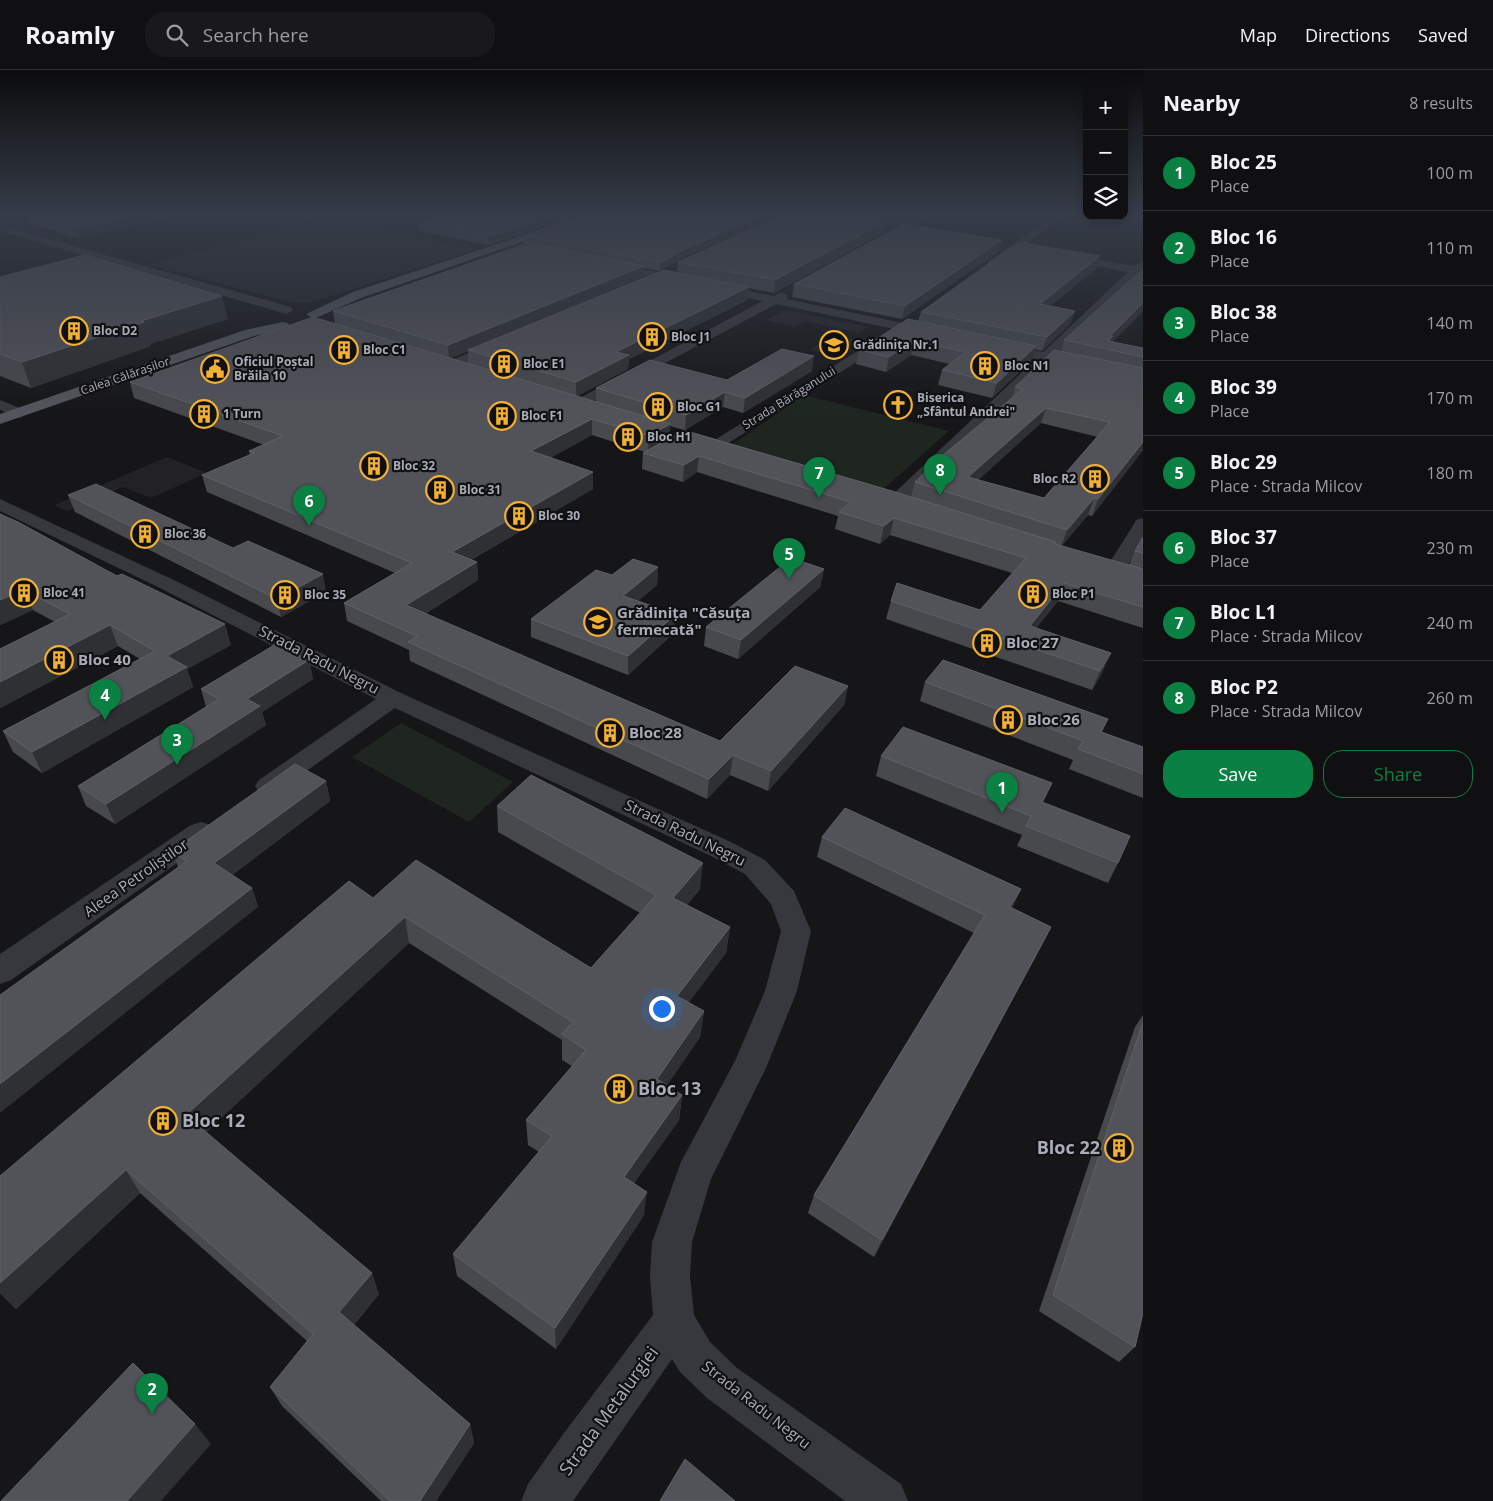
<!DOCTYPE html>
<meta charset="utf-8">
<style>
body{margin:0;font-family:"Open Sans",sans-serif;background:#19191b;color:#f1f3f6}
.controls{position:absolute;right:15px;top:15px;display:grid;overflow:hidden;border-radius:10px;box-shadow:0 2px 8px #0003}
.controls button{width:45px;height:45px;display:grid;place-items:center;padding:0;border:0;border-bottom:1px solid #303032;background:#101012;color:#f1f3f6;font:25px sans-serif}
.you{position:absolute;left:661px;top:938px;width:18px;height:18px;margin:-12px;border:4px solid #fff;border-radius:50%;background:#1a73e8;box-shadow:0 0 0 8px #1a73e833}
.badge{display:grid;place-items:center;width:32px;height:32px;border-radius:50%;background:#0b8043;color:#fff;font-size:16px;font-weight:700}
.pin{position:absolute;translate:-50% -41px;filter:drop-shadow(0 1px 2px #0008)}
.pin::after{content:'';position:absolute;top:26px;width:18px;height:15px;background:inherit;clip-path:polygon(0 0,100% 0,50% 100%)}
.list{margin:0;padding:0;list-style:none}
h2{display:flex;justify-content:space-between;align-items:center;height:65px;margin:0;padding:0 20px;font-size:21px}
h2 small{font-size:16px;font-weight:400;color:#9c9d9f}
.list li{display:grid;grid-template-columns:32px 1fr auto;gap:15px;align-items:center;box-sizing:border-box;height:75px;padding:0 20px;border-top:1px solid #303032}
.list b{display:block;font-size:19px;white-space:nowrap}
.list p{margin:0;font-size:16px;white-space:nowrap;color:#9c9d9f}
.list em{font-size:16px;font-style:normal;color:#9c9d9f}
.actions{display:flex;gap:10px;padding:15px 20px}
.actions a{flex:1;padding:11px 0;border:1px solid #0b8043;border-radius:20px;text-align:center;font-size:18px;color:#0b8043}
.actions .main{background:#0b8043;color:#fff}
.icon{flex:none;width:28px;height:28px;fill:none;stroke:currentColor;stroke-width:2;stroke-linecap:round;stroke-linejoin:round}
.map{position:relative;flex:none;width:1143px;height:1431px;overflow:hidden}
header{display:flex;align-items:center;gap:30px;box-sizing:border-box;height:70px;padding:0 25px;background:#101012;border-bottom:1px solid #303032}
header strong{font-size:24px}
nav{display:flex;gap:28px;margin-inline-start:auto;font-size:18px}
.search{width:350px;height:45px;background:#19191b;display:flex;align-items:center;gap:12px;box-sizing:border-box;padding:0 18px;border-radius:20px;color:#9c9d9f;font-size:19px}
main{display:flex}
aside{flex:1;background:#101012}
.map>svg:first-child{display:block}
</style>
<header>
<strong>Roamly</strong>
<div class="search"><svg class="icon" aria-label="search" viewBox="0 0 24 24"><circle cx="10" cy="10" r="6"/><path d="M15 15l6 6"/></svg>Search here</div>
<nav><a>Map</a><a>Directions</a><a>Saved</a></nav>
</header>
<main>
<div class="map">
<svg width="1143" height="1431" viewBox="0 0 1143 1431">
<rect width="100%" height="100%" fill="#161618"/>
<g fill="#222225">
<path d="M328,147L473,180L309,233H293L150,195Z"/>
<path d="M786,240L868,257L859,263L805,251L795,257L766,250Z"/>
<path d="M832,265L857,270L835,285L810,280Z"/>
<path d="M167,387L207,403L151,428L123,417L67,441L54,435Z"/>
</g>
<g fill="#1e261f">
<path d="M804,325L949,361L881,421L733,374Z"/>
<path d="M401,653L513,712L469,752L352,687Z"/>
</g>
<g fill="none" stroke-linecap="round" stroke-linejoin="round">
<g fill="#37383d" fill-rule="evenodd">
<path d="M922,143H934L881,174H873L872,172Z"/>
<path d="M1057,143H1068L996,196H988V192Z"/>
<path d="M0,155L291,237L293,240L287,244L283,243L0,161Z"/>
<path d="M1062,184L1134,196L1143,191V204H1139L1056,285L1143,304V312L1049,292L901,436H889L886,432L889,428L1036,289L995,280L993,277L995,274L1000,273L1043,282L1128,202L1058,189V185Z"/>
<path d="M608,192L773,226L782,222L788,226L786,229L932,259L938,263L932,267L776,234L577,340L569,335L572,332L763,231L604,197V193Z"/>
<path d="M888,262L893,263L895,266L893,269L719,379L713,381L705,376Z"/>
<path d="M501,270L508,274L506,277L456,298H446L444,295L446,292Z"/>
<path d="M0,330L25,340L28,343L20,348L0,340Z"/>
<path d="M0,429L176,511L401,623L731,772L765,790L794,821L811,861L797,921L766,998L711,1109L692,1172L690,1206L694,1245L710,1272L737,1298L901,1414L908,1431H845L707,1328L680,1302L672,1289L573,1431H521L528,1414L564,1363L653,1245L650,1206L652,1172L681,1092L735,991L765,921L781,861L771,834L745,804L711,786L395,638L277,722L268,725L259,722L255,716L259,710L376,629L162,519L0,441Z"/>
<path d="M1143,448V470L1123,503L1120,507L1113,509L1106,507L1103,503L1134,454L1136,450Z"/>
<path d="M201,752L211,755L215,762L211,769L11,910L0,914V884L191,755Z"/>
</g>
<g fill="#53555c" fill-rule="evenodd">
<path d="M590,143H605L361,228L318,247L313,248L306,244L353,222Z"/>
<path d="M283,252L288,253L290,256L288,259L254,266L0,354V344L245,260Z"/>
</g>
</g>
<g fill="#47494d" fill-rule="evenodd">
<path d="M40,143H187L78,168L30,154L27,146Z"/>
<path d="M452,143H584L489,175L419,161L418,153Z"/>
<path d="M589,143H783L684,187L660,201L644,198V208L677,202L678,192L884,162L774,223L749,218L747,230L629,289L628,299L577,326L596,332V318L727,310L812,301L743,343L723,337L685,360L911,427L915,412L1012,328L1015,317L1061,281L1064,270L1143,241L1112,272L1143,278V380L1092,446L1088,445L1061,476L1129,495L1135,481L1143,467V558L1058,531L1036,558L1103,601L1092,620L886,549L891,531L980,540L1012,503L890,465L880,474L835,459L838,446L697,402L683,412L642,399L643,383L645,382L592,365L550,388L593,419L471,490L477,492L478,510L425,544L720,671L848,616L844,635L768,721L730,705L707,729L410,591L409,580L347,551L344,533L395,503L207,422L202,405L250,385L249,381L264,375L134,328L130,312L335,254L333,241L525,174H523V166ZM468,281V294L450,288ZM1041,353L1098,367L1044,428L978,410ZM670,356L684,360L669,367Z"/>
<path d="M999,181L902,249L792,227L794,214Z"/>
<path d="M1097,198L1050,236L1075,241L1070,254L1042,281L1035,279L1032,290L992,328L938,315L942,300L950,294L911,285L886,302L856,294L859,280L918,251L921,242Z"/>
<path d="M0,207L228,249L150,274L151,276L31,318L0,306Z"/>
<path d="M68,425L326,522L281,547L75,442Z"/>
<path d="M0,444L231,575L187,599L193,617L42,703L13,682L3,661L140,589L118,576L0,638V579L55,552L33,540L0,555Z"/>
<path d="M658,497L657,515L638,531L676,544L674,563L628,605L531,567V549L612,505Z"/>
<path d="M824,499L820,517L738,589L704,576L706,557Z"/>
<path d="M309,590L313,609L262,642L266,655L115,754L86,736L78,716L206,637L201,619Z"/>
<path d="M925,612L1108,649L1102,662L1143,677V728L1069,699L1073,690L920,631Z"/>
<path d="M881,686L1052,713L1043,733L1118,793L1108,813L1017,776L1022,765L876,706Z"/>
<path d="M326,711L330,731L232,805L252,818L258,837L178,797L172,781Z"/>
<path d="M497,736L700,819L687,835L730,857L726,883L688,933L704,941L700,967L667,1015L682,1025L679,1050L634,1113L644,1145L556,1279L457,1206L453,1184L539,1082L528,1075L526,1050L572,996L562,990V970L409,873L206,1062L379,1224L354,1255L470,1354L474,1373L436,1431H381L282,1336L270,1317L307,1271L140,1123L16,1239L0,1223V1106L373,828L591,898L640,843L498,762Z"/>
<path d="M822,767L1021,819L1012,838L1051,857L1041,877L874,1187L808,1143L814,1125L974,863L817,787Z"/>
<path d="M1143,945V1243L1135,1277L1119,1292L1039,1241L1135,957Z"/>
</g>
<g fill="#2f3033">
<path d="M148,143H187L78,168L75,159Z"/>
<path d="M561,143H584L489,175L488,167Z"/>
<path d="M768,143H783L684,187L660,201V193L685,179Z"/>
<path d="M887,151L884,162L774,223L775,210Z"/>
<path d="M1002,170L999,181L902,249L905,236Z"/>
<path d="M1100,186L1097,198L1036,248L1040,234Z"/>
<path d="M644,196V208L449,289L448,275Z"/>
<path d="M749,217L747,230L629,289L628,299L576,327V312L616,282Z"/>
<path d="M222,226L228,249L150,274L151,276L31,318L22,292L141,251Z"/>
<path d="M1143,233V241L1106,279L1111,265Z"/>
<path d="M1075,241L1070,254L1042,281L1047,267Z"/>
<path d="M914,271L911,285L886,302L889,287Z"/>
<path d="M1036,276L1032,290L992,328L997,313Z"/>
<path d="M814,286L812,301L743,343L745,328Z"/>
<path d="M725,322L723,337L685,360L686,345Z"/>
<path d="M1046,338L1041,353L963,424L968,407Z"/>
<path d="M592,349V365L532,398L531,381Z"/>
<path d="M670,354L669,370L648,382L649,366Z"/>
<path d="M1143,372V380L1092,446L1098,429Z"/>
<path d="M699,386L697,402L683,412L684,395Z"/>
<path d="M593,402V419L453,500L452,482Z"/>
<path d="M1094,428L1088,445L1061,477L1067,460Z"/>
<path d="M894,448L890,465L880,474L884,456Z"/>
<path d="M477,492L478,510L409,554L406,535Z"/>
<path d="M658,497L657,515L622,544L623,526Z"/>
<path d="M824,499L820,517L738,589L741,570Z"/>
<path d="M323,504L326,522L281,547L277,529Z"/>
<path d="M1064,513L1058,531L1023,575L1030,556Z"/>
<path d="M24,520L33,540L0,555V530Z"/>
<path d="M676,544L674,563L628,605V586Z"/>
<path d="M225,554L231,575L187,599L193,617L42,703L32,682L167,586Z"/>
<path d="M110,555L118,576L0,638V612Z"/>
<path d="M1111,583L1103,601L1092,620L1100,601Z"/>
<path d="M309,590L313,609L262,642L266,655L115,754L106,734L247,629Z"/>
<path d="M848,616L844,635L768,721L771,701Z"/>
<path d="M733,685L730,705L707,729L709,709Z"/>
<path d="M326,711L330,731L221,813L214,793Z"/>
<path d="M1052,713L1043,733L1042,732Z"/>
<path d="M703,793L700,819L671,854L673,828Z"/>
<path d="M252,818L258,837L0,1043V1014Z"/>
<path d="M1021,819L1012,839L1010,837Z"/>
<path d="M405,847L409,873L198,1070L186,1045Z"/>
<path d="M730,857L726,883L674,952L677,926Z"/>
<path d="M1051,857L1041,877L874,1187L882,1170Z"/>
<path d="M704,941L700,967L654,1034L657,1009Z"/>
<path d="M682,1025L679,1050L622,1130L624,1107Z"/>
<path d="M126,1100L140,1123L16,1239L0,1223V1213Z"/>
<path d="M647,1122L644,1145L556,1279L555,1258Z"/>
<path d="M372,1203L379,1224L347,1263L339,1242Z"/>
<path d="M195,1354L211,1374L161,1431H127Z"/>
<path d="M470,1354L474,1373L436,1431H420Z"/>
</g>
<g fill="#525359" stroke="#5f6168" fill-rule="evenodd">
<path d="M40,143H148L75,159L27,146Z"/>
<path d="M452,143H561L488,167L418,153Z"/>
<path d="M589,143H768L685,179L660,193L523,166Z"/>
<path d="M786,143H842L887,151L775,210L678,192Z"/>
<path d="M904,154L1002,170L905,236L794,214Z"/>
<path d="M531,172L644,196L448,275L333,241Z"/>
<path d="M1019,172L1100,186L1040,234L1075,241L1047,267L921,242Z"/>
<path d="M85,185L222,226L141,251L144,252L22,292L0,284V207Z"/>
<path d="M1143,199V233L1111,265L1113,266L1108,271L1143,278V287L1064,270Z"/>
<path d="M664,200L749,217L616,282L629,285L576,312L468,280Z"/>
<path d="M313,247L670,354L649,366L592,349L531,381L593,402L452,482L477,492L406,535L720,671L795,596L848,616L771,701L733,685L709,709L408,572L417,566L344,533L412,493L202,405L254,383L249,381L283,366L130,312Z"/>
<path d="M908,249L1036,276L997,313L942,300L966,282L914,271L889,287L859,280Z"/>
<path d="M782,279L814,286L745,328L725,322L686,345L596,318L650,290L727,310Z"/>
<path d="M1054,280L1143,298V372L1098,429L1094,428L1067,460L915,412L943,385L1023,319L1015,317ZM1046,338L1110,352L1044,428L968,407Z"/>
<path d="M683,360L892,421L1056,472L1055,474L1143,499V537L1064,513L1030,556L1111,583L1100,601L891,531L897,513L980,540L1026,488L894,448L884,456L839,442L851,432L699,386L684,395L643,383Z"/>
<path d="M96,414L233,478L248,471L323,504L277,529L68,425Z"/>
<path d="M0,444L18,452L117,506L122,504L225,554L167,586L187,597L32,682L3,661L155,581L110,555L0,612V579L70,544L24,520L0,530Z"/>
<path d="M1143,467V483L1135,481Z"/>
<path d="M791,488L824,499L741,570L706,557Z"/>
<path d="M633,489L658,497L623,526L676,544L628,586L531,549L596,500L612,505Z"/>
<path d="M276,574L309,590L247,629L260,636L106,734L78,716L219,629L201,619Z"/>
<path d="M943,590L1108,649L1101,662L1143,677V704L1078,679L1083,671L925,612Z"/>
<path d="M903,657L1052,713L1042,732L1130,766L1118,793L1026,756L1031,746L881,686Z"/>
<path d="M295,694L326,711L214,793L252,818L0,1014V925L187,791L172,781Z"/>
<path d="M531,705L703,793L673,828L730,857L677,926L704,941L657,1009L682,1025L624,1107L647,1122L555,1258L453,1184L552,1066L526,1050L586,980L562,964L573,952L405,847L186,1045L372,1203L339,1242L470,1354L420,1431H390L270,1317L313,1264L126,1100L0,1213V1106L349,811L373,828L416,790L591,898L656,825L497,736Z"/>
<path d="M845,738L1021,819L1010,837L1051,857L882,1170L814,1125L985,845L822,767Z"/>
<path d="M1143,952V1243L1135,1277L1053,1225Z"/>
<path d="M133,1293L195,1354L127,1431H1Z"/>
<path d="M685,1389L735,1431H660Z"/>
</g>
<linearGradient id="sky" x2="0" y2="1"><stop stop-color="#0c0c0d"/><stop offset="0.42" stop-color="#363c48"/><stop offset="1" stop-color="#363c48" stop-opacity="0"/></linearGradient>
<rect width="1143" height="343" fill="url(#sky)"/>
<defs>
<symbol id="building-ring" viewBox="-11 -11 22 22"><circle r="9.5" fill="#111113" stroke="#f2b134" stroke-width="1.5"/><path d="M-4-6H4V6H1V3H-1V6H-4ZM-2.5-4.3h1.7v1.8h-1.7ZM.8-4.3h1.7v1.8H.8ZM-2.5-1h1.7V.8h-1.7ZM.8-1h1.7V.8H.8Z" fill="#f2b134"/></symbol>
<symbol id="school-ring" viewBox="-11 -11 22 22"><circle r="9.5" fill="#111113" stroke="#f2b134" stroke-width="1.5"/><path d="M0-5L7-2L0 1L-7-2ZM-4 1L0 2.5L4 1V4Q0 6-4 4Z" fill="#f2b134"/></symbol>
<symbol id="civic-ring" viewBox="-11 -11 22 22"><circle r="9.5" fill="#111113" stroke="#f2b134" stroke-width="1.5"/><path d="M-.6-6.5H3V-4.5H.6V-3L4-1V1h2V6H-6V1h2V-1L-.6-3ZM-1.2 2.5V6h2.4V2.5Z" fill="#f2b134"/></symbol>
<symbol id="church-ring" viewBox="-11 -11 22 22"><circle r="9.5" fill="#111113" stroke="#f2b134" stroke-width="1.5"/><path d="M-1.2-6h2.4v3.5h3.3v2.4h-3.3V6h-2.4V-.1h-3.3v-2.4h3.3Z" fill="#f2b134"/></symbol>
</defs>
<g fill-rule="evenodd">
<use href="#building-ring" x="58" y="245" width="32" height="32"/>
<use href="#building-ring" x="636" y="251" width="32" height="32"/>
<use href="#school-ring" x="818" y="259" width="32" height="32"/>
<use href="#building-ring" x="328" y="264" width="32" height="32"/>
<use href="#building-ring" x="488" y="278" width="32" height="32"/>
<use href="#building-ring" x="969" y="280" width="32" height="32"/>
<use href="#civic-ring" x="199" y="283" width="32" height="32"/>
<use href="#church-ring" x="882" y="319" width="32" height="32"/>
<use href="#building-ring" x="642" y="321" width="32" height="32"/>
<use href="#building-ring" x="188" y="328" width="32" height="32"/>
<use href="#building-ring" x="486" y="330" width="32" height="32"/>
<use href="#building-ring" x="612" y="351" width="32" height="32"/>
<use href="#building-ring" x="358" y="380" width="32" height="32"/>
<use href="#building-ring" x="1079" y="393" width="32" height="32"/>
<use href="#building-ring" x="424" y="404" width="32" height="32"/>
<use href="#building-ring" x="503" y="430" width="32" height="32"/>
<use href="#building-ring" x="129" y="448" width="32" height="32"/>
<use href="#building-ring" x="8" y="507" width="32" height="32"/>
<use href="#building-ring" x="1017" y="508" width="32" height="32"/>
<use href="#building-ring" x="269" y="509" width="32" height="32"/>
<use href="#school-ring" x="582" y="536" width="32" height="32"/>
<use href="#building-ring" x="971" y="557" width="32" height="32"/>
<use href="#building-ring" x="43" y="574" width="32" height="32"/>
<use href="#building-ring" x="992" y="634" width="32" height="32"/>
<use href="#building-ring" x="594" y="647" width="32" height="32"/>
<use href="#building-ring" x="603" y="1003" width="32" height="32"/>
<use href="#building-ring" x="147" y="1035" width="32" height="32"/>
<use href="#building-ring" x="1103" y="1062" width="32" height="32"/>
</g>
<g text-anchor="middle" stroke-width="4.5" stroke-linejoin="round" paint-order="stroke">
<g font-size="12" font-weight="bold" fill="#a8adb8" stroke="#111113" text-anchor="start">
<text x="93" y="265">Bloc D2</text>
<text x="671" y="271">Bloc J1</text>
<text x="853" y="279">Grădinița Nr.1</text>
<text x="363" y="284">Bloc C1</text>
<text x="234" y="296">Oficiul Poștal<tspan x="234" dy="14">Brăila 10</tspan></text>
<text x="523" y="298">Bloc E1</text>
<text x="1004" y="300">Bloc N1</text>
<text x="917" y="332">Biserica<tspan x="917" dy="14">„Sfântul Andrei"</tspan></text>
<text x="677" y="341">Bloc G1</text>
<text x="223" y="348">1 Turn</text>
<text x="521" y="350">Bloc F1</text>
<text x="647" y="371">Bloc H1</text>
<text x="393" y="400">Bloc 32</text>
<text x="1076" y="413" text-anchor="end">Bloc R2</text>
<text x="459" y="424">Bloc 31</text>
<text x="538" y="450">Bloc 30</text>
<text x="164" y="468">Bloc 36</text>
<text x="43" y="527">Bloc 41</text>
<text x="1052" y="528">Bloc P1</text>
<text x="304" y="529">Bloc 35</text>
</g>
<g font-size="12" fill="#a8adb8" stroke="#111113">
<text transform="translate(125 306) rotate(-19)" y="4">Calea Călărașilor</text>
<text transform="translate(789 328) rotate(-32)" y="4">Strada Bărăganului</text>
</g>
<g font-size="15" font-weight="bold" fill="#a8adb8" stroke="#111113" text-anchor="start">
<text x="617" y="548">Grădinița "Căsuța<tspan x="617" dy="17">fermecată"</tspan></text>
<text x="1006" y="578">Bloc 27</text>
<text x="78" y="595">Bloc 40</text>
<text x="1027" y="655">Bloc 26</text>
<text x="629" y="668">Bloc 28</text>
</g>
<g font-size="15" fill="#a8adb8" stroke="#111113">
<text transform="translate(319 590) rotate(27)" y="5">Strada Radu Negru</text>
<text transform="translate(685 763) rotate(26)" y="5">Strada Radu Negru</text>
<text transform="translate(136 808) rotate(-35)" y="5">Aleea Petroliștilor</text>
<text transform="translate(756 1335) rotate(38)" y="5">Strada Radu Negru</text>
</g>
<g font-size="18" font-weight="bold" fill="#a8adb8" stroke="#111113" text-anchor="start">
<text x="638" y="1025">Bloc 13</text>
<text x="182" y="1057">Bloc 12</text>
<text x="1100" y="1084" text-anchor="end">Bloc 22</text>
</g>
<g font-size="18" fill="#a8adb8" stroke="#111113">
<text transform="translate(609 1341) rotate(-54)" y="6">Strada Metalurgiei</text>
</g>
</g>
</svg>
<div class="controls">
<button>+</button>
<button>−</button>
<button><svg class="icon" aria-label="layers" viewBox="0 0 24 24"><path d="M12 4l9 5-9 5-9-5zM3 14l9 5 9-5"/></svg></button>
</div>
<div class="you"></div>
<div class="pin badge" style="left:1002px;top:743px">1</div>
<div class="pin badge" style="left:152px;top:1344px">2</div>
<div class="pin badge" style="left:177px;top:695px">3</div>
<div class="pin badge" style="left:105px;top:650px">4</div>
<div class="pin badge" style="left:789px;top:509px">5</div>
<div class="pin badge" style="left:309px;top:456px">6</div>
<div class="pin badge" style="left:819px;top:428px">7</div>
<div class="pin badge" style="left:940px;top:425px">8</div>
</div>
<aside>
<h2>Nearby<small>8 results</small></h2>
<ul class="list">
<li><span class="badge">1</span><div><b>Bloc 25</b><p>Place</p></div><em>100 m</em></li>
<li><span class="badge">2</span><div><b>Bloc 16</b><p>Place</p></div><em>110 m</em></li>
<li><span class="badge">3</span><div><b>Bloc 38</b><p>Place</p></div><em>140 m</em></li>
<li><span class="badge">4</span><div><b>Bloc 39</b><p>Place</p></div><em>170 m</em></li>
<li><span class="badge">5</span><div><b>Bloc 29</b><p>Place · Strada Milcov</p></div><em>180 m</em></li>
<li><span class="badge">6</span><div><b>Bloc 37</b><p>Place</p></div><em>230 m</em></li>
<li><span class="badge">7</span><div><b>Bloc L1</b><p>Place · Strada Milcov</p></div><em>240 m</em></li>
<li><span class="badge">8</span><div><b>Bloc P2</b><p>Place · Strada Milcov</p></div><em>260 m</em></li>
</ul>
<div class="actions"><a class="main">Save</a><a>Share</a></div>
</aside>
</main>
